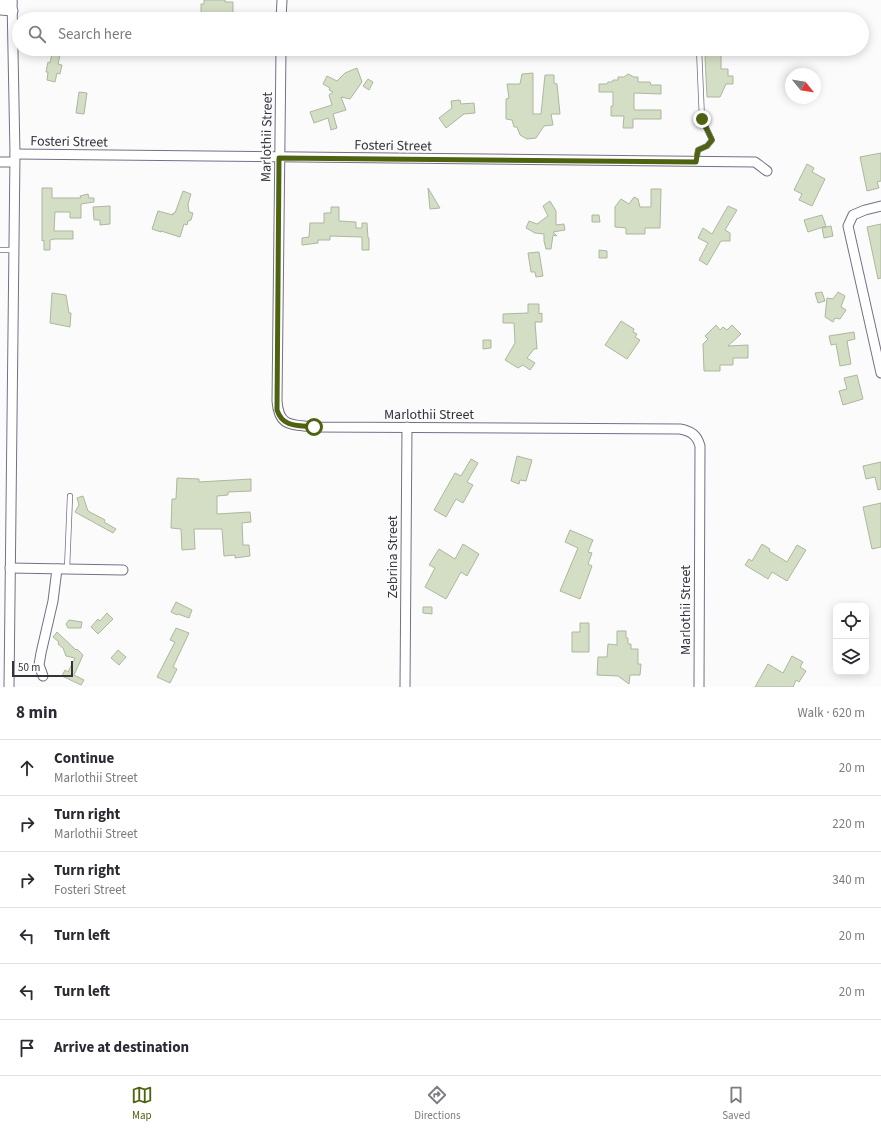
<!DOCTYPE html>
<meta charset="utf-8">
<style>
body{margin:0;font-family:"Source Sans 3",sans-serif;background:#f2f2f3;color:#2b2b33}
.controls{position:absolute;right:12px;bottom:12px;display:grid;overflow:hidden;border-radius:8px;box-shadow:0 2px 10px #0003}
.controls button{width:36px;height:36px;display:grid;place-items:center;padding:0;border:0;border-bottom:1px solid #e1e1e2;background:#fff;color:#2b2b33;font:20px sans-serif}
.compass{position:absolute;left:785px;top:68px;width:36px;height:36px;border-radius:50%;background:#fff;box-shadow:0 2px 10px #0003;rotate:120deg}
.scale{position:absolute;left:12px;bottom:10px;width:61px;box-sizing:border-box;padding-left:4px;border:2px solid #35323c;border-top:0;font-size:11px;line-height:14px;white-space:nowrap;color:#35323c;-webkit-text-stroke:3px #fbfbfb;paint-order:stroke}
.stop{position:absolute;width:12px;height:12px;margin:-9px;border:3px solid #4d6310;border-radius:50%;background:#fff}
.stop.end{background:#4d6310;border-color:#fff;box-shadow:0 1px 4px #0008}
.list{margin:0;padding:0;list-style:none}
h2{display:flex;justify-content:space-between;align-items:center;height:52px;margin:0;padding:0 16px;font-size:17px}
h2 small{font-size:13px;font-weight:400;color:#7c7c81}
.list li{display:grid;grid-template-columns:26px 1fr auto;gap:12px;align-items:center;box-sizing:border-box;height:56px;padding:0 16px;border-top:1px solid #e1e1e2}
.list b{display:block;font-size:15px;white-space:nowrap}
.list p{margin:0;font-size:13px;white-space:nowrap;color:#7c7c81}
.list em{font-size:13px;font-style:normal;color:#7c7c81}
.icon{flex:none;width:22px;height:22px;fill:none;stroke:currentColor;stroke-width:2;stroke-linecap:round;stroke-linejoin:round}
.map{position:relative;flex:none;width:881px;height:687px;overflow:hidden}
.search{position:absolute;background:#fff;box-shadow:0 2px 10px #0003;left:12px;right:12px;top:12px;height:44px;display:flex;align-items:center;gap:10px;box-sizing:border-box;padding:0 14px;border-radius:22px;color:#7c7c81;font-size:15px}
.sheet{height:388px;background:#fff}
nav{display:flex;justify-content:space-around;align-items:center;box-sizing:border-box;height:56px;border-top:1px solid #e1e1e2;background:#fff;font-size:11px;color:#7c7c81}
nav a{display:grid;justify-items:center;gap:2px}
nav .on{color:#4d6310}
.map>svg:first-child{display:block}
</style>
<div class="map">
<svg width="881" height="687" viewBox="0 0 881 687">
<rect width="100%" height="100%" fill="#fbfbfb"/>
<g fill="#d4dec4" stroke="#adb79e">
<path d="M204,0H225V2H233V19H203V13H201V4H204Z"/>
<path d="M711,49L721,56V69H728V76H733V84H726L720,97H707L705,57Z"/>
<path d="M52,54L60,55L58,64L62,65L60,74L57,73L55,82L47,80L48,72H46L48,62L50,63Z"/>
<path d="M357,68L362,82L350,99L341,97L346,110L333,114L337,128L331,130L328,118L314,123L310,112L332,105L329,95L333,92L329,90L330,88L323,84L327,76L337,81L345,73Z"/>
<path d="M533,73V114H541L545,75H554V83L557,84L560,114H551L553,125L544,126L536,138L527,139L520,135L517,127H514L512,120L506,119V99L509,98L507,84H520L522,74Z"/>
<path d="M628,74L634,77H638V82H650L651,85H661V94L634,93V110H661V119H633V128H623L624,116H611V106H613V92H599V84H607L608,82H612L613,80H618V77H624Z"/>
<path d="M368,79L373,82L369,90L363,86Z"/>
<path d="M79,92L87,93L84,114L76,113Z"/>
<path d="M460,100L461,104L474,103L475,113L464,114L446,128L439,118L452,108L451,101Z"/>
<path d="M881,153V181L877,182L879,188L867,191L860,157Z"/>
<path d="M807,164L814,168L812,172L825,179L812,206L799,200L802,194L794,190Z"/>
<path d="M42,188H52V198H81L80,196L88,194L89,198H94V202L81,204V218H70V212H55L54,231H73V239H54L50,240V250H44V240L42,241Z"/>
<path d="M428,188L440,208L430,209Z"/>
<path d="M651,189H661L660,228H645V234H626V228L615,227V207L621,199L629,204L634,197L638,199L640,207H651Z"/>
<path d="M183,191L191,194L188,204L189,212L193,213L191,220L188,221L187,225L184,224L180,237L161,231V232L152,229L158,211L173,215V213H175Z"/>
<path d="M550,201L556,211V225L564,224L565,230L553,232L557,236L553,235L551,249H546L544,241V234L535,233L526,228L529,221L537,224L548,216L543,206Z"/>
<path d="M110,206V224L100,225V220H94L93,207Z"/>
<path d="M728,206L737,210L725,230L730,233V241H721L707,265L699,260L708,243L698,238L703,228L712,234Z"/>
<path d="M331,207H339V221L356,222V228H362V223H367L368,238H369V250H362V237L330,236V240H318V243L302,245V238L309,237L310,223H324V213H331Z"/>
<path d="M592,215H599L600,222H592Z"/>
<path d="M822,215L826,226L808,232L804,220Z"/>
<path d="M881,224V278L878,279L867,227Z"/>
<path d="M831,226L833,236L824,238L822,228Z"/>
<path d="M599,250L607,251V258H599Z"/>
<path d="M539,252L543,276L536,277L535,272H531L528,253Z"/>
<path d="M822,292L825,301L818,303L815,293Z"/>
<path d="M838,292L845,296L841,307L846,310L840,319L835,318L833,322L825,317L827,298L833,299Z"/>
<path d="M52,293L66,295L69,313H71L70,327L50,323Z"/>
<path d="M528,304H539V314L542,313V322H535L537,349H534L527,358L535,363L530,370L523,365L518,368L505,360L515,343L514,323H503V314L528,313Z"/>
<path d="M621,321L634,329L633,332L637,334L635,337L640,340L627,359L605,345Z"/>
<path d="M716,325L720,330L723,327L727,330L732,325L741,334L728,346L748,345V358H733V365H720V371H704L703,344L708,339L705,336Z"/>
<path d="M854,332L855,339L847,341L851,364L840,366L836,344L831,345L829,336Z"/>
<path d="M483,340H491V348L483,349Z"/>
<path d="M857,375L863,399L843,405L839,391L847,389L844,378Z"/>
<path d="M517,456L532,460L526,481L520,480L519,484L511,481Z"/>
<path d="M471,459L478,463L467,482L473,485L463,503L456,499L446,517L434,510L455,473L461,476Z"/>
<path d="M881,462V489L878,490L875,477L866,479L863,466Z"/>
<path d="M177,478L199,479V482L251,479V491L228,492V495L217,496V514L250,512L251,522L242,523L243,545H249L250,556L235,558V555L224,556L222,529H194L195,549L182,550L181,529L171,528L172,499H176Z"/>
<path d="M83,496L88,511L105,520L104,522L116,529L113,533L75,512L79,505L77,498Z"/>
<path d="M881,503V547L872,549L863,507Z"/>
<path d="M570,530L593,540L588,552L592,553L588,564L592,566L580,599L560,591L578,548L565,542Z"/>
<path d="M463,544L479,554L467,576L461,572L446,599L425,587L435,568L429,565L439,549L455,559Z"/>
<path d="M762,544L770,549L769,551L787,562L797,545L806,550L787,581L772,572L768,579L745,565L749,559L752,561Z"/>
<path d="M176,602L192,610L189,618L178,614L177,615L171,612Z"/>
<path d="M423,607H432V614L423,613Z"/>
<path d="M107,613L113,619L98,634L91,627L98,619L100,621Z"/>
<path d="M69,620L82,622L81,628H68L66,624Z"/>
<path d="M580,623H589V652H572V632H580Z"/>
<path d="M176,628L189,633L173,667L177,669L170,683L157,677L175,642L170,640Z"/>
<path d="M617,631H626V638H628V644H631V649H638V664H641L640,675H630L629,684L618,676L597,675L598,657H607L608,644L617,645Z"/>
<path d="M57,632L76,650L77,649L83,655L74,675L84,680L81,685L62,676L65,670L68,672L75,658L66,656L63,648L58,644L59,642L53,637Z"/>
<path d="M118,650L126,657L119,665L111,658Z"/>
<path d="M792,656L803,662L800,667L806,671L799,682L796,680L793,687H755L768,664L783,673Z"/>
</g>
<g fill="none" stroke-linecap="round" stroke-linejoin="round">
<defs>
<g id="lane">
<path d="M696,162L698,150L707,146L712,140L702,119L699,49"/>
<path d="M0,250H14"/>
<path d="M67,569L70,496"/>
</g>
<g id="street">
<path d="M0,3L12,2"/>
<path d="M0,10L13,11"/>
<path d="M281,19L282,0"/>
<path d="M281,49L277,401C279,428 292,424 314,427L680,429C691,431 697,435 700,446L699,687"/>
<path d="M15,154L755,162L767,171"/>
<path d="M0,162H14"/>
<path d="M881,206L865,210L853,215L848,226L881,373"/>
<path d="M10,568L123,570"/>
<path d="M43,676L39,665L41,653L53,601L57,569"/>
<path d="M9,687L15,154L12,0"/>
<path d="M405,687L407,427"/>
</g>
</defs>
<use href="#lane" stroke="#776f86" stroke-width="6"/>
<use href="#street" stroke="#776f86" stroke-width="11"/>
<use href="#lane" stroke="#fff" stroke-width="4.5"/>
<use href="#street" stroke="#fff" stroke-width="9"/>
</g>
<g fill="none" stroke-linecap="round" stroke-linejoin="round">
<path stroke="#4d6310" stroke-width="5" d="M314,427C298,425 283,428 277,410L279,158L696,162L698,150L707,146L712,140L702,119"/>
</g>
<g text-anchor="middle" stroke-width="4" stroke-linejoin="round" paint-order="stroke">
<g font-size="14" fill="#35323c" stroke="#fbfbfb">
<text transform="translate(266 137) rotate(-89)" y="5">Marlothii Street</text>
<text transform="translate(69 141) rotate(1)" y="5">Fosteri Street</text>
<text transform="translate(393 145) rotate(1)" y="5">Fosteri Street</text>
<text x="429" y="419">Marlothii Street</text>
<text transform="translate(392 557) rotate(-90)" y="5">Zebrina Street</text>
<text transform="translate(685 610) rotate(-90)" y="5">Marlothii Street</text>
</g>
</g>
</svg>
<div class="controls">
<button><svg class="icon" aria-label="locate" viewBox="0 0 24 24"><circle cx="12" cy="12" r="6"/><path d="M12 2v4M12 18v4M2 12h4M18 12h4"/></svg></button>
<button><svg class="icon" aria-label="layers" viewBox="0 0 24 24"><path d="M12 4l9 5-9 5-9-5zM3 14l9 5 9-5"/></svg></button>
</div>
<svg class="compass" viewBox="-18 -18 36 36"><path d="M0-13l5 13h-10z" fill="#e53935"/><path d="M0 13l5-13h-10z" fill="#7c7c81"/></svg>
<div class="scale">50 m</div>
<div class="stop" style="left:314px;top:427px"></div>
<div class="stop end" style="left:702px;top:119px"></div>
<div class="search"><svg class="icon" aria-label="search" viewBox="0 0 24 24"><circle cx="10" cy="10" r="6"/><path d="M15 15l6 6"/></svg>Search here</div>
</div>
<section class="sheet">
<h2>8 min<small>Walk · 620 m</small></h2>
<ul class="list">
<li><svg class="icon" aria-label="ahead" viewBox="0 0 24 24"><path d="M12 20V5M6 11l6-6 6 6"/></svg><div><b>Continue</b><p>Marlothii Street</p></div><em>20 m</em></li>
<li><svg class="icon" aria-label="right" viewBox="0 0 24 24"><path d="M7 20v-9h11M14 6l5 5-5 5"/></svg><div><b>Turn right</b><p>Marlothii Street</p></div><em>220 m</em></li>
<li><svg class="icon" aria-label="right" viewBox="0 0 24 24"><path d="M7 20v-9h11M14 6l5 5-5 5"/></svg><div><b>Turn right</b><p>Fosteri Street</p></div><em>340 m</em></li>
<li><svg class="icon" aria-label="left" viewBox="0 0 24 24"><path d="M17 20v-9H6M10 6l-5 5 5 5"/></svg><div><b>Turn left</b></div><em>20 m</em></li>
<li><svg class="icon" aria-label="left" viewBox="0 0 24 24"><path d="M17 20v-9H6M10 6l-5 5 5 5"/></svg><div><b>Turn left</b></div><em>20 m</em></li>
<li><svg class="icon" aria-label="arrive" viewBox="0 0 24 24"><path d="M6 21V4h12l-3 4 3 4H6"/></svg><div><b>Arrive at destination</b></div></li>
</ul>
</section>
<nav>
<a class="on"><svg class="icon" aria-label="map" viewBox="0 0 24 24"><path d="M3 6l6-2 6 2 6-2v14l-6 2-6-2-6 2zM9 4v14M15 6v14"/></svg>Map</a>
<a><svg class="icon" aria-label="directions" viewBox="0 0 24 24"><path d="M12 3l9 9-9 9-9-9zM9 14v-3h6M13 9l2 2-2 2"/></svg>Directions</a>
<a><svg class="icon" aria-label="saved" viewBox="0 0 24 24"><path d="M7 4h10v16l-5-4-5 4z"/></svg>Saved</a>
</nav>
